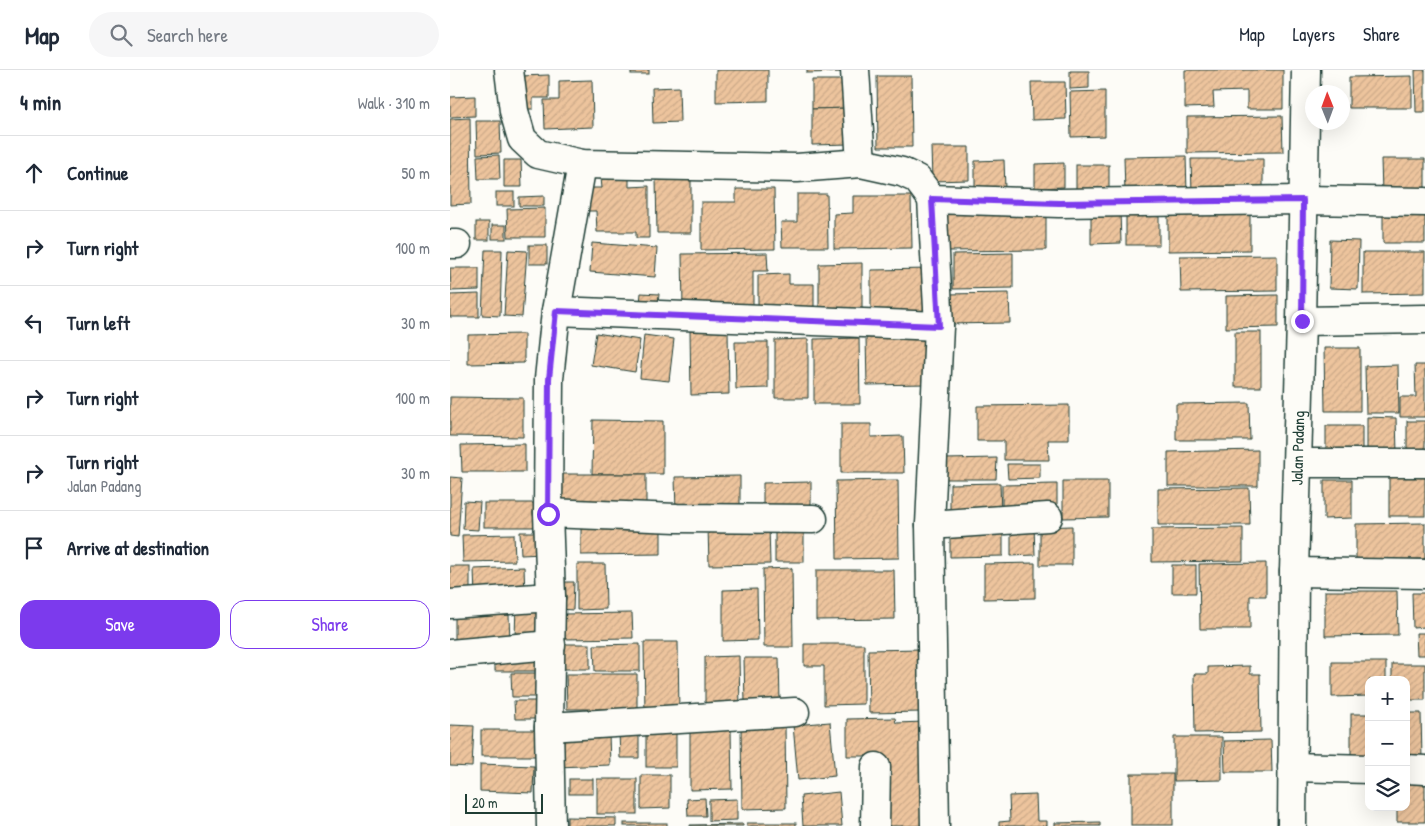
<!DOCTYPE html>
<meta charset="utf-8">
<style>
body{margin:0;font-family:"Patrick Hand",sans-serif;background:#f6f6f7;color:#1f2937}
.controls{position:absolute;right:15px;bottom:15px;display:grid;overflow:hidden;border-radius:10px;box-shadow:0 5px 20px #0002}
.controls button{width:45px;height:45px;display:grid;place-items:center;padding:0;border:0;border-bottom:1px solid #e0e1e3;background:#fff;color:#1f2937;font:25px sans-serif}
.compass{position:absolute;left:855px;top:15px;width:45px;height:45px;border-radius:50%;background:#fff;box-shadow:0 5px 20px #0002;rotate:359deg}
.scale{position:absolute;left:15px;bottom:12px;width:78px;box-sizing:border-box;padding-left:5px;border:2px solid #1f3d34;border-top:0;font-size:14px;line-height:18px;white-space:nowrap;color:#1f3d34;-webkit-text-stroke:4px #fdfcf7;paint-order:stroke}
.stop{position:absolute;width:15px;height:15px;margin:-11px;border:4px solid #7c3aed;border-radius:50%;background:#fff}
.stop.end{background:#7c3aed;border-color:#fff;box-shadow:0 1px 5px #0008}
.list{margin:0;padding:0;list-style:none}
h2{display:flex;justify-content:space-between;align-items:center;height:65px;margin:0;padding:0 20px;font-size:21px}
h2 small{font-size:16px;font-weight:400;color:#747a83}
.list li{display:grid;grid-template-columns:32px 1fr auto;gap:15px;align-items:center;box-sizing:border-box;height:75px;padding:0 20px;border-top:1px solid #e0e1e3}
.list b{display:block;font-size:19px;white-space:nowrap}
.list p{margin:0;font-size:16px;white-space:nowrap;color:#747a83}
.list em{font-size:16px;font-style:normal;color:#747a83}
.actions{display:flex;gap:10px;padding:15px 20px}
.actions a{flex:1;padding:11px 0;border:1px solid #7c3aed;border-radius:15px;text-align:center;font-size:18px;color:#7c3aed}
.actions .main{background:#7c3aed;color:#fff}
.icon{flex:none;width:28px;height:28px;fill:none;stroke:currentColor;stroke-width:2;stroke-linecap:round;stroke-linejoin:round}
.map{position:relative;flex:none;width:975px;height:756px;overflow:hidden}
header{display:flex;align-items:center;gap:30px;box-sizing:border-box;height:70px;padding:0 25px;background:#fff;border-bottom:1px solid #e0e1e3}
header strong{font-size:24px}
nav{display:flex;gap:28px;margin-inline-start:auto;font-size:18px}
.search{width:350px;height:45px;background:#f6f6f7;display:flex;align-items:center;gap:12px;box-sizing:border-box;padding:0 18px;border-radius:28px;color:#747a83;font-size:19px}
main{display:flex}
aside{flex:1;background:#fff}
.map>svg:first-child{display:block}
</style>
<header>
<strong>Map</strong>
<div class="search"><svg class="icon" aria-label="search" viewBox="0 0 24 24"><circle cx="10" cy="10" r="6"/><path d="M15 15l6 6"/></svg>Search here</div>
<nav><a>Map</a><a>Layers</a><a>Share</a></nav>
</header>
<main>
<aside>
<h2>4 min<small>Walk · 310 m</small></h2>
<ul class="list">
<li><svg class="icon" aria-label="ahead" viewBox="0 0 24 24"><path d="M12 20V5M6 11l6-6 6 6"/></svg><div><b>Continue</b></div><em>50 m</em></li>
<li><svg class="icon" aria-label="right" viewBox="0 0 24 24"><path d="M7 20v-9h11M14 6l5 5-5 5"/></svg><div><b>Turn right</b></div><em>100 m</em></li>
<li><svg class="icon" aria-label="left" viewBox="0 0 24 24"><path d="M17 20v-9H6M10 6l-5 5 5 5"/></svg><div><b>Turn left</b></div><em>30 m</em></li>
<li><svg class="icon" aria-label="right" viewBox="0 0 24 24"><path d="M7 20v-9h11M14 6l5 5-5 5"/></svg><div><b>Turn right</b></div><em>100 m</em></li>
<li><svg class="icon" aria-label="right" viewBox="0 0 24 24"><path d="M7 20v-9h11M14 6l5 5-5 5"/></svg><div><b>Turn right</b><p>Jalan Padang</p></div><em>30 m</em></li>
<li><svg class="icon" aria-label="arrive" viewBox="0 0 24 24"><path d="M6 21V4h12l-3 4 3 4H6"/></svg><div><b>Arrive at destination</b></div></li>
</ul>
<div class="actions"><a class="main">Save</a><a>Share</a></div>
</aside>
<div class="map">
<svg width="975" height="756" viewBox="0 0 975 756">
<defs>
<pattern id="building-hatch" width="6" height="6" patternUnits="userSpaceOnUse" patternTransform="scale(1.25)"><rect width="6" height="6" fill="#edc49d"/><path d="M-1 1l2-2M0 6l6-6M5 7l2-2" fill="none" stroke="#cba988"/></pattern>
</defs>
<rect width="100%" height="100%" fill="#fdfcf7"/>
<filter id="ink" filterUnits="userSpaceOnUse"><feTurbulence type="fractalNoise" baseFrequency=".02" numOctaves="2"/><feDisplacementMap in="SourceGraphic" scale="10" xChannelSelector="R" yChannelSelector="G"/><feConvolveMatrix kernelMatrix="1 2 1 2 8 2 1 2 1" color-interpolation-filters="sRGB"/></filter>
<g filter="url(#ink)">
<g fill="url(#building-hatch)" stroke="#1f3d34">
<rect x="181" y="0" width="18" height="4"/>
<path d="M266,0H318V31L266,32Z"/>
<path d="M357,0H393V2L357,3Z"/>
<path d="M735,0H833V39H797V21L763,22L764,37L735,38Z"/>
<path d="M965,0H975V42H966Z"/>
<path d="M620,1H639V18L620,19Z"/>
<path d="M99,5V28H83V39H66L69,6Z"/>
<path d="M427,6H461L462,77H428Z"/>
<path d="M962,6V38H899V7Z"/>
<path d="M142,10L143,57L95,59L94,30H109V11Z"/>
<path d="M362,10H398L399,38L362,39Z"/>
<path d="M581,12H615L616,49L582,50Z"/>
<path d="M229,17L230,52L203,53L202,18Z"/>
<path d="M655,21V66L621,67L620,22Z"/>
<path d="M25,26V46L0,47V27Z"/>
<path d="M399,38V74L362,75V39Z"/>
<path d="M832,46L833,82L737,83V47Z"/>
<path d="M20,48L21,134L0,135V49Z"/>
<path d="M26,51H50L51,83L27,84Z"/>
<path d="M481,77H519V110L482,111Z"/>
<path d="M49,85L50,109H28L27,86Z"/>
<path d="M736,86L737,123H675L674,87Z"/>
<path d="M741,89H813V122L742,123Z"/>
<path d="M931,89H975V123H932Z"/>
<path d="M54,90H71L72,117H54Z"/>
<path d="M554,90L555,119H525V91Z"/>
<path d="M614,93V117L585,118V94Z"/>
<rect x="626" y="95" width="33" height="26"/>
<path d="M179,107V117L199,116V168H186V162H147L146,141H138L137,118H152L151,108Z"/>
<path d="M241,107V163H207L206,108Z"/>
<path d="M286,119H324L325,179L251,180V132H286Z"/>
<rect x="46" y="122" width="18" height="14"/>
<path d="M347,124H377L378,177H332L331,152H347Z"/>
<path d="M94,126V136H69V127Z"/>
<path d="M403,126H461L462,178L384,179V144L403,143Z"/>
<path d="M496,137H596V180L496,181Z"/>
<path d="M95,138V167H58L57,139Z"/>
<rect x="676" y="138" width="33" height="37"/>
<path d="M800,139V180L718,181V140Z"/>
<path d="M641,141H670L671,173L641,174Z"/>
<path d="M975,141V173H933V142Z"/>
<rect x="26" y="152" width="13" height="18"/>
<rect x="42" y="155" width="14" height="14"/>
<path d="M880,170L909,171L908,219L879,218Z"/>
<path d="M142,173L207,178L205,207L140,202Z"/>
<rect x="79" y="175" width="18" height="19"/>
<path d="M35,180H52L50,246L32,245Z"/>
<path d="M58,180L77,181L72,247L54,246Z"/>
<path d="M913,182H975V223L913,224Z"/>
<path d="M317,183L318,201H303V237L233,238L232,184Z"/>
<path d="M563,183V218L503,219V184Z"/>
<path d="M827,185V221L731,222L730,186Z"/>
<path d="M412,193V241H369V194Z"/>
<path d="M0,198H29V220L1,221Z"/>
<path d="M481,199L482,247L421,248V200Z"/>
<path d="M339,204V214H364V239H308V205Z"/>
<path d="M191,223L209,224L208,234L190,233Z"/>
<path d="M559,223L560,253L496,254V224Z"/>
<path d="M29,224V247H0V225Z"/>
<path d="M828,225V257L776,258V226Z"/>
<path d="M240,261H278L279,324L241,325Z"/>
<rect x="785" y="262" width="26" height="55"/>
<path d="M146,263L190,270L185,302L141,295Z"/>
<path d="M74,264V293L18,294V265Z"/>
<path d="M194,265L224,269L219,311L190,308Z"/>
<path d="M409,268L410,334H364V269Z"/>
<path d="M416,268H475L476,314L417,315Z"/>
<path d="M358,269V328H325V270Z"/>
<path d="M285,272H318V318L286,319Z"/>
<path d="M874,278H910V341H875Z"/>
<path d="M948,295L949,343H916L915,296Z"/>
<path d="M965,295H975V347H950V327H966Z"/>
<path d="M0,327L73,328V367L0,366Z"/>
<path d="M799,333L800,370H726V334Z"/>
<path d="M619,335V370H598L599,390H554V371H527V336Z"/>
<path d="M917,347L946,348L947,383H917Z"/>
<path d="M143,350L213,351V404H142Z"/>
<rect x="957" y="351" width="18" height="29"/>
<path d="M391,354H421V367L453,366L454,403H391Z"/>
<path d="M876,356H912V382L876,383Z"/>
<path d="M75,374V402H12L11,375Z"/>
<path d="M808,380V416H718V382Z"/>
<path d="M547,388L546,409H495V389Z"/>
<path d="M557,394H590V408L558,409Z"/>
<path d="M107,404H196V437L106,436Z"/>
<rect x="939" y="405" width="36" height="41"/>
<path d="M290,406V442L226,443L225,407Z"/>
<path d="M0,407L12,408L8,467L0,466Z"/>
<path d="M448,410L449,488L387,489L386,411Z"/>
<path d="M874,410H902V448L874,449Z"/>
<path d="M613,411H658V447L613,448Z"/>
<path d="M361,412V441H313V413Z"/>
<path d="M550,413L551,445L500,446V414Z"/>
<path d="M607,414V442H552V415Z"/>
<path d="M799,418L800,455H708V419Z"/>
<path d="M14,431L30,432L28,460L13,459Z"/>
<rect x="34" y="433" width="55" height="24"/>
<path d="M975,453V489L906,490V454Z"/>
<path d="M131,454H211V484L131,485Z"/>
<path d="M319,456L320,494L259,495L258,457Z"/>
<path d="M584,456L585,485L561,486V457Z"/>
<path d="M622,456V495H590V457Z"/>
<rect x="325" y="458" width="29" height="34"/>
<path d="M500,458H553V486L500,487Z"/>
<path d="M793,458V491L702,492V459Z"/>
<path d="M70,462H93V484L71,485Z"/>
<path d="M64,464L65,491L13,492L12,465Z"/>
<path d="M585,493V528L534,529V494Z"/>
<path d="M816,493V526H800V559H750L749,494Z"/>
<path d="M127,494H155L156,539L127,540Z"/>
<rect x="722" y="495" width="24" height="28"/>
<rect x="0" y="496" width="20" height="33"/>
<path d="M74,497L75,526L25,528L24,499Z"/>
<path d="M342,498L343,577H314L313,499Z"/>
<path d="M366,500H444L445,549L366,550Z"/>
<path d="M111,512H124L123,540L110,539Z"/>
<path d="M307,519L308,570L273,571V520Z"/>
<path d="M875,521H947L948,565L875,566Z"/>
<path d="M962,523H975V557L963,558Z"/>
<path d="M66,535H91V567H65Z"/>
<path d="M182,543L183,568L113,569V544Z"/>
<path d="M59,545L60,572L5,574V546Z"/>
<path d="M966,563H975V585H967Z"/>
<path d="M194,572H228L229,645L195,646Z"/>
<rect x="110" y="574" width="30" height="25"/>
<path d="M190,574V601H145L144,575Z"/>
<path d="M354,574H414V634L374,635V596H354Z"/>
<path d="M471,579L472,642L419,643L418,580Z"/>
<rect x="45" y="583" width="47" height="18"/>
<path d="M289,586L290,640L255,641V587Z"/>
<path d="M294,588H329L330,633L295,634Z"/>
<path d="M882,592H936V610H919V626L882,627Z"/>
<path d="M942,594H975V630H956V610H942Z"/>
<path d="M800,596V604H810L811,662L745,663L744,604H758V597Z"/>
<path d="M61,603H89V627H62Z"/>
<path d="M116,604H187V639H117Z"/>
<path d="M64,631H94L95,649H65Z"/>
<path d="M956,643H971L972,690H956Z"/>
<rect x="901" y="644" width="18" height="47"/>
<path d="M445,648L446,653L475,652L476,756H435V686H397V649Z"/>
<path d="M380,652L385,706L348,710L343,655Z"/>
<path d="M0,655L24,656L22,697L0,696Z"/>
<path d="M335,655L336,738L292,739L291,656Z"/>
<path d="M281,659L282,719L240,720V660Z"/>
<rect x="31" y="660" width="58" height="26"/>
<path d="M169,662H189V688H170Z"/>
<rect x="196" y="662" width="30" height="35"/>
<path d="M159,664L160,695L106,697L105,665Z"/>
<path d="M724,667H772V710L724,711Z"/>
<path d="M821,670L822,702H775L774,671Z"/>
<path d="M30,694L84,696L83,723L30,721Z"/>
<rect x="681" y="704" width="42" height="51"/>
<path d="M191,705H220V738L191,739Z"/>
<rect x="119" y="709" width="24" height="15"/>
<rect x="147" y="709" width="40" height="35"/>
<path d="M956,709H975V752H947V737H956Z"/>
<path d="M389,722L392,756H353L351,726Z"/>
<path d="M586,725L587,751H597V756H549V752L560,751L559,726Z"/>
<path d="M255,728L256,746H238L237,729Z"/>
<path d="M287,729V750L259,751V730Z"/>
<path d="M117,747L166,748V756H117Z"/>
<path d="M650,752V756H605V753Z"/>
<rect x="174" y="753" width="43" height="3"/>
<rect x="297" y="753" width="49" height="3"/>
<path d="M293,754V756H240V755Z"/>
</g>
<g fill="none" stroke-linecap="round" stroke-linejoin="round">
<defs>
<g id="street">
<path d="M59,0L64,41L72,69L88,84L132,94L347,98L411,93L452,102L467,109L482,129L609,133L853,130L975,132"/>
<path d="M405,0L411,93"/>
<path d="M482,129L489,256L480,455L485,756"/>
<path d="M0,174H7"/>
<path d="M106,241L489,256"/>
<path d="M851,251L975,249"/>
<path d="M848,393H975"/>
<path d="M98,443L227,448L363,449"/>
<path d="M480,455L598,447"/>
<path d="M844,502L975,504"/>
<path d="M0,534L101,527"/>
<path d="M0,584L101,575"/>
<path d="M99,657L345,642"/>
<path d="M842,697L919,699"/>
<path d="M956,699L975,700"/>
<path d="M101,756L99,657L101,527L98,443L99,309L106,241L132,94"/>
<path d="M425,756L426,697"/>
<path id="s1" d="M842,756L844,502L851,251L856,0"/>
</g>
</defs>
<use href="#street" stroke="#1f3d34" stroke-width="31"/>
<use href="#street" stroke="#fdfcf7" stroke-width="28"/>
</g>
</g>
<g fill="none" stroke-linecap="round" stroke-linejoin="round" filter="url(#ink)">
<path stroke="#7c3aed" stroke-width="6" d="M98,444L99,309L106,241L489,256L482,129L609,133L853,130L852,251"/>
</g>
<g text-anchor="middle" stroke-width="4" stroke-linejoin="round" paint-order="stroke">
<g font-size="16" fill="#1f3d34" stroke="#fdfcf7">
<text dy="6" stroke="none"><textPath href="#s1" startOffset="378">Jalan Padang</textPath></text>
</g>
</g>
</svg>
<div class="controls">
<button>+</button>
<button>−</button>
<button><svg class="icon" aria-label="layers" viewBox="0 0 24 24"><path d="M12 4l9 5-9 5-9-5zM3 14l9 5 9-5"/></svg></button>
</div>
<svg class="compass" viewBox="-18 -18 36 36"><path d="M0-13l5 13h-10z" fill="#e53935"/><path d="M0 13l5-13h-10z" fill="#747a83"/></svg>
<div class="scale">20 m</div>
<div class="stop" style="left:98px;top:444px"></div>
<div class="stop end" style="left:852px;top:251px"></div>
</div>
</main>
